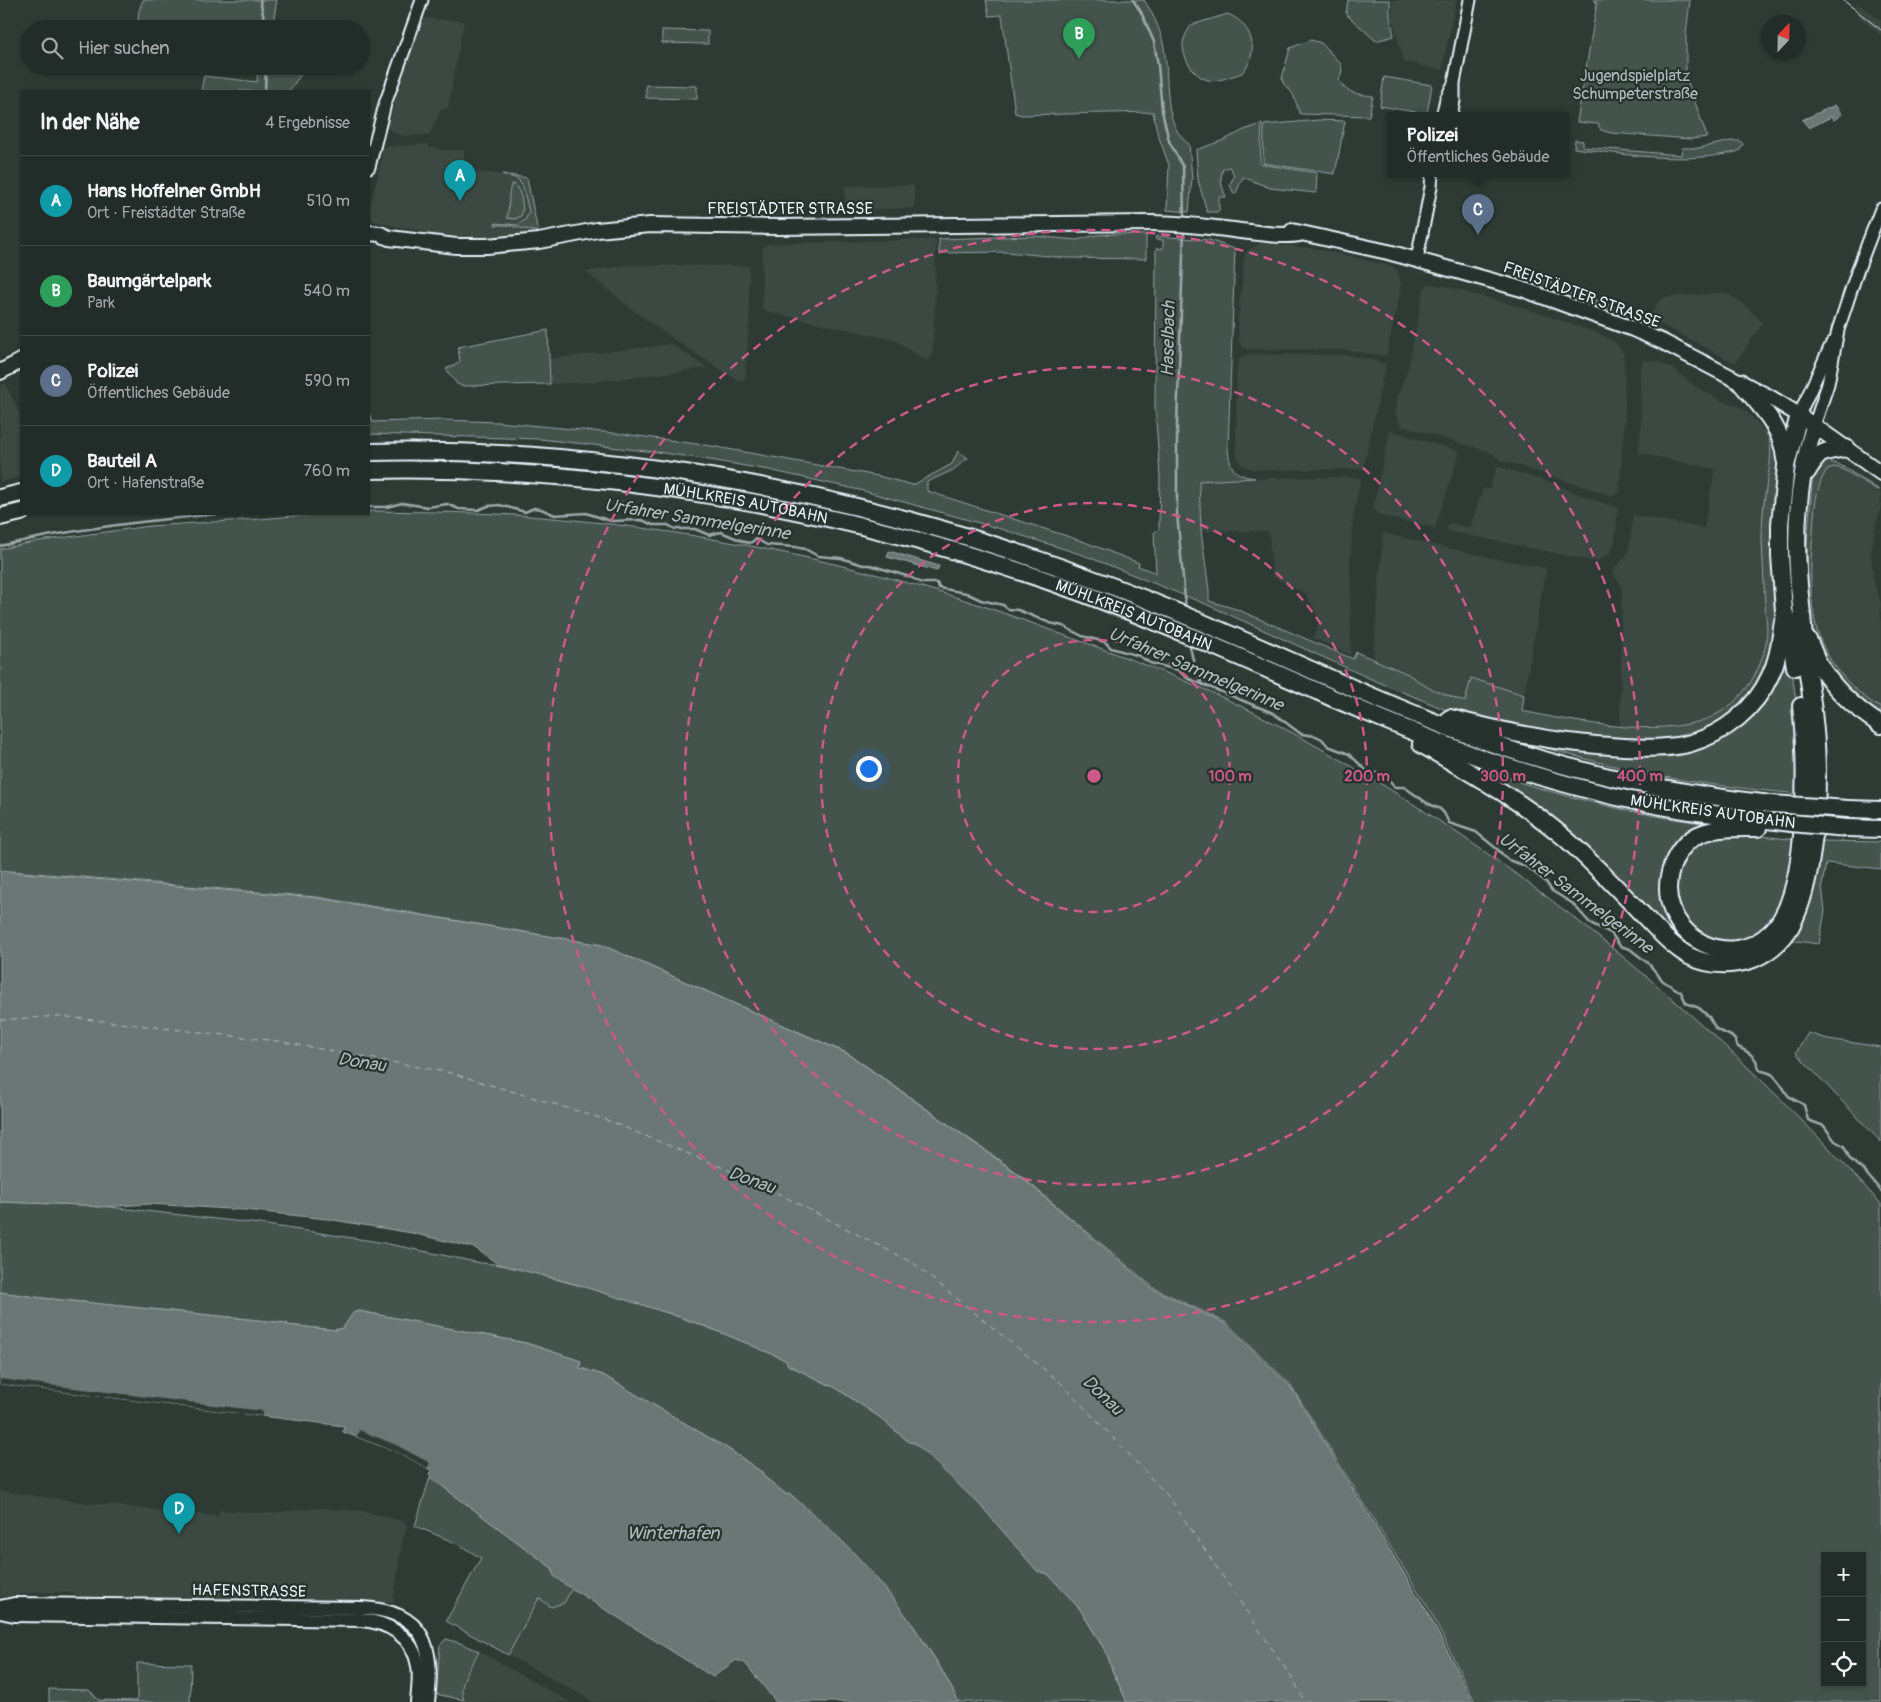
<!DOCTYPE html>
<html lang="de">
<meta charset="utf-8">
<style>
body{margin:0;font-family:Pangolin,sans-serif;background:#2e3834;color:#f1f3f6}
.controls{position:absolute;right:15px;bottom:15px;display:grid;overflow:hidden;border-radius:0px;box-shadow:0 1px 4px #0004}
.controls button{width:45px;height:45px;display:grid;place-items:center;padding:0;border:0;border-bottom:1px solid #3f4845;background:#222c28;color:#f1f3f6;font:25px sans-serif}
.compass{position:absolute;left:1761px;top:15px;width:45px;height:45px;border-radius:50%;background:#222c28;box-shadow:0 1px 4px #0004;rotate:22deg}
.you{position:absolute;left:868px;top:768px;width:18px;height:18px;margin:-12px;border:4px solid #fff;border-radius:50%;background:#1a73e8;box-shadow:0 0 0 8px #1a73e833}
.badge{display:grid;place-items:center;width:32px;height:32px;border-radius:50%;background:#ea580c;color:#fff;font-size:16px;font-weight:700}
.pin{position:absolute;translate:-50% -41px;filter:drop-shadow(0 1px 2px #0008)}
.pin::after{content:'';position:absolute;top:26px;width:18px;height:15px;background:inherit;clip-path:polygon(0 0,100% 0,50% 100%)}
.popup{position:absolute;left:1387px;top:112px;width:182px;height:65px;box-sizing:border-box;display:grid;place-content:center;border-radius:0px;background:#222c28;filter:drop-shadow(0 1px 4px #0005);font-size:16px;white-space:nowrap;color:#a2a7a8}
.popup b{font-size:19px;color:#f1f3f6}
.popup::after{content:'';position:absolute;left:50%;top:100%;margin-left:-10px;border:10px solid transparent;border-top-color:#222c28}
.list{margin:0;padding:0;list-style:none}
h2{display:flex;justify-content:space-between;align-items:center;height:65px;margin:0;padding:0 20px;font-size:21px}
h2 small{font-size:16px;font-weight:400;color:#a2a7a8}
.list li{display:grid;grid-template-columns:32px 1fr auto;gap:15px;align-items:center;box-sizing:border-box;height:90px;padding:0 20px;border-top:1px solid #3f4845}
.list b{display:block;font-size:19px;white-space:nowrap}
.list p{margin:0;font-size:16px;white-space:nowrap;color:#a2a7a8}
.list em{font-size:16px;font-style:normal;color:#a2a7a8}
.icon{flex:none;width:28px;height:28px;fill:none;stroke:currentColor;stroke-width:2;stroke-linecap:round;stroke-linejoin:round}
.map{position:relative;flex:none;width:1881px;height:1702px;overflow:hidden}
.search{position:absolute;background:#222c28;box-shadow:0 1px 4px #0004;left:20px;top:20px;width:350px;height:55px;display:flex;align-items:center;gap:12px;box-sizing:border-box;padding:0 18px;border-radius:28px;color:#a2a7a8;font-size:19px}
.panel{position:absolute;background:#222c28;box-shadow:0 1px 4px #0004;left:20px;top:90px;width:350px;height:425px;border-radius:0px}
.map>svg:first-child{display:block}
</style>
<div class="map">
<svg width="1881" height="1702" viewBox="0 0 1881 1702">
<rect width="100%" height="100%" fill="#2e3b35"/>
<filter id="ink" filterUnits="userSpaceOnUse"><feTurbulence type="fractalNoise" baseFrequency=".02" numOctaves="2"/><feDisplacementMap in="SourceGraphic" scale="10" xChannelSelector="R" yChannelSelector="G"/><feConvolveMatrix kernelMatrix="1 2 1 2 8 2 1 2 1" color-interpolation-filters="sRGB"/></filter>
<g filter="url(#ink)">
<g fill="#3b4843">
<path d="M1392,0H1456L1442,70L1404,62L1392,17Z"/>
<path d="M1856,2L1881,21V35L1860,18Z"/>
<path d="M423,18L464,21L448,108L441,110L429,135L405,136L390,132L391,129L386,128Z"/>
<path d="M428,144L429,148H436L437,150H464V171L502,174L527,178L538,232L502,237H441L412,228L399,227L373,221L370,218L369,211L382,158V147Z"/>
<path d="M914,185L915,208L845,210V186Z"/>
<path d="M936,239L935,312L932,355L928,360H925L896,341L890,339L768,312L762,308V249L766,244Z"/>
<path d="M1265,243L1318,249L1349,256L1390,266L1398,271L1401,284L1400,295L1386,356L1345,350L1246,349L1243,347L1239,342L1238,318L1245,253L1258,244Z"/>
<path d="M628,265L749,266V323L745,380L739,381L734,378L675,340L637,313L586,272Z"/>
<path d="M1430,284L1445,286L1537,312L1602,335L1616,343L1624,354L1625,413L1619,494L1612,496L1501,460L1490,452L1403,426L1398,422L1399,420L1395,414L1397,398L1408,368L1423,292L1426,286Z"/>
<path d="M1724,293L1729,295L1744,304L1763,323L1735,363L1649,318L1657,303L1665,297Z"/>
<path d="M671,344L707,368L595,382L550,384L549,359Z"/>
<path d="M1250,354L1347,355L1368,359L1386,364L1363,469L1266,470L1252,469L1242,465L1237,456L1236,450L1237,366L1241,358Z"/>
<path d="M1644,360L1656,361L1675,370L1696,387L1722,401L1736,405L1746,411L1766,432L1771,448L1765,489L1766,622V641L1763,656L1756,674L1747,688L1737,698L1719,713L1692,723L1661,727L1620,726L1622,587L1613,573L1614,569L1626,556L1629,549L1633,515L1704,528L1715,469L1639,453L1641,420L1640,373V368Z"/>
<path d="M5,383L21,416V477L0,482V386Z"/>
<path d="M1390,431L1460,451L1435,528L1385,517L1376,513L1374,508V502Z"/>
<path d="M1497,466L1561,486L1569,491L1618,508L1615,542L1610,553L1599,560L1592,561L1448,531L1447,527L1449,523L1470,528L1483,488L1489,490Z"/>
<path d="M1834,467L1842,469L1881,494V506L1876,524L1871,552L1873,579L1881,603V708L1857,691L1838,671L1828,655L1817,631L1814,612L1811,568L1815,509L1822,478L1826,471Z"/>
<path d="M1311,477L1361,478L1353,519L1350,562L1351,655L1313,638L1319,623L1313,606L1304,593L1272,576L1269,531H1201L1199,480Z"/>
<path d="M1383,533L1487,557L1546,568L1524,695L1471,678L1465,702L1429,688L1408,674L1373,659Z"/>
<path d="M0,1491L80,1502L218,1516L219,1510L270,1513L317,1508L362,1511L403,1521L406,1523L407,1526L402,1543L393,1602L81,1597L70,1593L37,1592L0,1597Z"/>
<path d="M572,1588L712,1677L736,1659L742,1660L745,1663L776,1702H594L508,1655L539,1598L552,1607L564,1603Z"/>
<path d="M479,1651L570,1702H463L461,1685Z"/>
</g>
<g fill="#45524e" stroke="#96a2a3" fill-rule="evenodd">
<path d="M143,0H277L273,22L274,29H140C136,19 139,9 143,0Z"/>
<path d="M986,0H1144C1154,15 1163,35 1165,54C1169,81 1163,126 1189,144L1192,178L1189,212L1167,210L1169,165L1157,132L1153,112L1021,115L1015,113L1002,15L989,16Z"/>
<path d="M1348,0H1390V16L1394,36L1376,41L1347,15L1346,13Z"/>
<path d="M1594,0H1690L1686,35V76L1707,137L1691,139L1611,133L1601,130L1598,124L1577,122L1597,3Z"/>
<path d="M1228,14C1252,24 1261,52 1242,73C1232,76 1219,82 1208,80C1193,76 1182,57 1183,43C1184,36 1188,31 1191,25Z"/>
<path d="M662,30L708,31V44L662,43Z"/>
<path d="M1311,40L1321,43L1341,64L1342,71L1339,79C1344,94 1359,94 1373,96L1369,116L1300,114L1293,94L1283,83L1282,78L1290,48Z"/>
<path d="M258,66L306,67L289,91H201L204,76L257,82Z"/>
<path d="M1384,77L1432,85L1427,114L1380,106Z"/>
<path d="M646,85L697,86V99L646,98Z"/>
<path d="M1319,120L1345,121L1335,174L1263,163L1264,125Z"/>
<path d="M1262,124L1260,164L1317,173L1316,193L1270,188L1243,177L1236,193L1234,194L1230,185L1234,175L1230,167L1223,169C1219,180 1222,187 1226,197H1219V212H1207L1198,180L1196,150L1224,140L1244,130Z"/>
<path d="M1575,140L1583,141V147L1681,155L1682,148H1699L1731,141H1740L1743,144L1740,150L1736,152C1684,164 1627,155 1574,148Z"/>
<path d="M502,174L527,178L538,232L507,225H495V223L518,225L526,219L529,212L523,187L518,179Z"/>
<path d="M514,184C521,190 525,208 521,216L515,219L507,218C510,208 507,192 512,184Z"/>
<path d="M1117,234L1146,235V259L1067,258L1007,252L939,253V239L1033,236L1077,240L1096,235Z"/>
<path d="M1156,236L1209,240L1235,249L1228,448C1230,469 1233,475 1255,478L1199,481L1201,531L1209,590V601L1236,609L1353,659L1356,652L1408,674L1429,688L1465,702L1471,678L1524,695L1522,711C1573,722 1672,741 1719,713C1744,698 1761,671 1766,643C1768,630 1766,617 1765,605C1764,583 1763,562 1762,541C1762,523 1763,505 1766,488C1768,469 1775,450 1766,432L1770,429L1780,461L1778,629L1763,682L1721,726L1677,741L1576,739L1451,712L1371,679L1208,605L1086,556L1001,529L864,491L769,470L716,461L664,453L540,439L369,434V413L373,422L442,420L498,422L624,434L711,446L878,476L913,485L952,464L958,451L968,458L953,470L927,482V491L1082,541L1139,563L1138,566L1156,573L1154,533L1159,528L1160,475L1155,407L1156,249L1163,248V240L1155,239Z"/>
<path d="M1534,276L1627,312L1614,311L1538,281L1532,277Z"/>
<path d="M548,330L550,384L462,386L457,384L446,369L460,362L458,347Z"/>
<path d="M1821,459L1840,465L1878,489L1879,491L1842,469L1834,467L1826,471C1815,489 1814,513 1813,534C1810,565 1809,600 1817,630C1826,662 1853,692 1881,708V718L1834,676L1811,634L1808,605L1807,544L1812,483L1815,470Z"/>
<path d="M369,511C426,512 484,512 541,517C675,528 811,554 939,592C983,605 1026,621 1069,637C1131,659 1194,682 1253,712C1491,834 1702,1006 1881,1204V1702H1475L1429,1609L1290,1384L1227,1323L1154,1288L1015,1171L849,1054L602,945L317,897L0,870V549L39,541L150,526L260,519L317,514H369ZM1825,1556H1862V1683H1825Z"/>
<path d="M1787,636L1797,709L1800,794C1755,790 1709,785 1664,777C1617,768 1570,755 1524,742L1631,753L1732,729Z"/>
<path d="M1491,773C1563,797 1635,815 1710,824L1681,843L1669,915L1735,954L1798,896L1736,960L1692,952L1489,778Z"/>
<path d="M1735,833L1797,840L1791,877L1776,919L1746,942H1707L1674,906L1677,866L1695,844L1716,835Z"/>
<path d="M1821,841L1881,842V869L1826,863L1822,886L1825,911L1819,944L1789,940Z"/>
<path d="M1808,1033L1828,1039L1881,1047V1142L1796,1053Z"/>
<path d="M0,1202L83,1205L98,1207L101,1206L260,1224L379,1242L481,1263C508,1264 534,1273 559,1280C634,1300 708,1325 779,1357L787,1361L788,1365L836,1388L878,1416L909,1442L915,1443L963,1487L1009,1536L1048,1574L1080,1609L1107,1654L1112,1670L1127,1702H959L936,1660L914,1627L849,1548L789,1493L787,1495L762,1475L763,1473L730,1450L603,1375L580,1368V1361L526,1343L359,1311L355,1312L343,1328L335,1330L287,1325V1323L43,1298L0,1292Z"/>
<path d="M430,1477L552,1568L555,1576L572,1588L564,1603L551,1607L539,1598L508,1655L446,1621L481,1558L458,1544L415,1526Z"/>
<path d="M446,1639L460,1643L479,1651C471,1667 457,1683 464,1700L436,1694L440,1645Z"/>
<path d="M137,1663L191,1664L190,1702H49V1689L89,1690L99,1700L137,1701Z"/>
</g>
<g fill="#6b7775" stroke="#9da8a9">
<path d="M1835,105L1842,114L1834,120L1831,117L1809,128L1802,120Z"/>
<path d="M889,551L939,566L937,571L887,557Z"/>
<path d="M0,871L317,898L602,945L848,1054L1015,1172L1153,1289L1226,1324L1290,1386L1427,1611L1473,1702H1127L1112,1670L1107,1654L1080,1609L1048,1574L1037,1571L983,1508L915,1443L909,1442L878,1416L836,1388L788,1365L786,1361L779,1357L715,1330L671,1314L575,1284L498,1264L475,1248L412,1233L327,1219L245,1210L150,1204L98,1207L83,1205L0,1202Z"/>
<path d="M0,1292L43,1298L287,1323V1325L335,1330L343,1328L353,1313L359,1311L526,1343L581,1361L580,1368L603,1375L730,1450L763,1473L762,1475L787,1495L789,1493C806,1508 824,1523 840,1539C888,1586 928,1642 959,1702H776L745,1663L736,1660L713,1677L563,1583L554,1576L552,1568L430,1477L431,1470L397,1452L343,1432L344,1426L0,1384Z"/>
</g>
<g fill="#2e3b35">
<path d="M0,1379L263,1411L262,1416L0,1384Z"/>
<path d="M359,1430L396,1445L430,1463L427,1468L397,1452L357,1437Z"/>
</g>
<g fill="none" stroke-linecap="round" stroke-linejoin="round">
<g stroke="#9da8a9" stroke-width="2.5">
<path d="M260,0L266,29"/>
<path d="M1133,0L1141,12L1154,42L1158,65L1162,111L1169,141L1183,167L1184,220"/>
<path d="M265,91L266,66"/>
<path d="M1184,228L1177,424V513L1186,610"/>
<path d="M369,507H387L402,503L428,507L447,504L459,509L478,510L488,506L500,505L525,512L534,508L541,509L555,515L586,513L611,521L642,520L653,525H668L675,529H695L709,535L721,532L745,542L750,543L756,539L767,545L795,547L805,549L818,556L841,558L863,565H870L910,577L922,583H937L939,588L966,593L981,600L1003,605L1008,609L1018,610L1050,623L1063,626L1082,636L1105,642L1111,648L1139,656L1150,663L1178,670L1187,678L1273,713L1301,734L1316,736L1322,739L1328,746L1349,754L1369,773H1383L1387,776L1394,787H1404L1427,803L1440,809L1444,813L1449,823L1476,832L1497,849L1508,860L1523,865L1531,870L1546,882L1552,891L1572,903L1590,923L1611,933L1620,946L1630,949L1649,964L1663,981L1681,992L1686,1003L1699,1008L1709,1017L1716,1029L1731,1036L1735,1040L1738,1047C1749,1052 1757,1057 1759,1069C1763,1073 1768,1071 1773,1075C1779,1081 1783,1087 1787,1094C1791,1100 1799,1101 1804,1105L1808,1120L1824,1126L1835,1141L1844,1146L1850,1159L1865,1172L1881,1191"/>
<path d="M0,546C71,529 145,521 218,514"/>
<path d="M1189,643L1196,672L1203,685"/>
</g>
<path stroke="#b0babd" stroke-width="1" stroke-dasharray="6 5" stroke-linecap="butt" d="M0,1020L58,1016L277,1041L451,1073L604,1119L750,1179L913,1263L1061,1383L1169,1497L1294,1681L1305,1702"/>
<defs>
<g id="tertiary">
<path d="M1442,116L1446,99L1452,87"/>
<path d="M1451,116L1454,101V83L1470,0"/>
<path d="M369,167L385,104L422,0"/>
<path d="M1417,259L1431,187L1432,174"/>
<path d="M1799,415L1832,343"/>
<path d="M1814,426L1828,384L1838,330L1858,269L1881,209"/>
</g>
<g id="secondary">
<path d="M0,1607L14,1604L362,1608C426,1611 434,1647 428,1702"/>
<path d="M0,1612L14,1615L361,1620C388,1622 413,1636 418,1666C420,1677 418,1690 417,1702"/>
</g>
<g id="primary">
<path d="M1292,231L1388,252L1522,289L1633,329L1663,342L1771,398L1799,415L1881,473"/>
<path d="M369,233L380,234L389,238L456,246H487L539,241L597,230L650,225L779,227L1151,223C1181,223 1210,227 1241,231C1261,233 1279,237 1299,234"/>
<path d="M0,372L21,361"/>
</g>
<g id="motorway">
<path d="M1740,382C1759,405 1783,427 1785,459"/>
<path d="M369,452C620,446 879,497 1114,587C1237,633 1355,694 1479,739C1573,773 1672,793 1771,804"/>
<path id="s1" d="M369,470C611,465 855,510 1082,593C1168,625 1251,662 1335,699C1385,720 1435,742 1487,760C1548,780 1610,798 1673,808C1712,815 1752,818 1791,823"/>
<path d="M1807,472C1820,450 1822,452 1846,448"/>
<path d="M0,498L21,493"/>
<path d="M0,517L21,512"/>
<path d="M1808,640C1812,647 1814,655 1818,662C1832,688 1856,709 1881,725"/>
<path d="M1795,667L1789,625L1784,611L1780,556V524L1786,466L1799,415"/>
<path d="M1450,718C1507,733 1563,744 1623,747C1645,748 1669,749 1691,743C1725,733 1755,709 1770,676C1779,658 1780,640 1783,621"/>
<path d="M1421,744C1471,773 1522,801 1566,839C1592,862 1617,888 1641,913C1656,928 1671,946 1689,956C1707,965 1728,966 1748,961C1766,955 1782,942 1791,926C1815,883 1819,793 1816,744C1814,712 1809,679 1804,647C1804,621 1799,596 1798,570C1795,522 1800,472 1814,426"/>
<path d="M1848,809L1881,810"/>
<path d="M1758,828C1722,828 1687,825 1672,866C1650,928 1725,978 1772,931C1810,894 1807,757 1801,706"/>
<path d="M1847,828L1881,829"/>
</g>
</defs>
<use href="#tertiary" stroke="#e8f1f8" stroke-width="15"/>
<use href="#secondary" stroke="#e8f1f8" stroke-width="16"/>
<use href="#primary" stroke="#e8f1f8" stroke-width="18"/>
<use href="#motorway" stroke="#e8f1f8" stroke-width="20"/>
<use href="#tertiary" stroke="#26332d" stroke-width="11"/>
<use href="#secondary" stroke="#26332d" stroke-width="12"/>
<use href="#primary" stroke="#26332d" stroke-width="14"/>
<use href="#motorway" stroke="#26332d" stroke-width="16"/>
<path stroke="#e8f1f8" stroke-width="1" d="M1843,0L1881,30"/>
<defs>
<g id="motorway-bridge">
<path d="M1771,804L1848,809"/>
<path d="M1791,823L1847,828"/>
</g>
</defs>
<use href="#motorway-bridge" stroke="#e8f1f8" stroke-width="20" stroke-linecap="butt"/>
<use href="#motorway-bridge" stroke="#26332d" stroke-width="16"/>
</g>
</g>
<g fill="none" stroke="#cd598a" stroke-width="2.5" stroke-dasharray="9 6">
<circle cx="1094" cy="776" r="136"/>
<circle cx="1094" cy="776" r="273"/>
<circle cx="1094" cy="776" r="409"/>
<circle cx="1094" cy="776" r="546"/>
</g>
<g text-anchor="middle" stroke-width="4.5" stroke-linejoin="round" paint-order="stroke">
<g font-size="16" fill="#afb9bc" stroke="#26332d">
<text x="1635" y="81">Jugendspielplatz<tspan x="1635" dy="18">Schumpeterstraße</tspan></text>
</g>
<g font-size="16" fill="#e8f1f8" stroke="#26332d">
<text x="790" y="214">FREISTÄDTER STRASSE</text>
<text transform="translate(1582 294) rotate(20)" y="6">FREISTÄDTER STRASSE</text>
<text dy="6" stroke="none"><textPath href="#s1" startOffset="379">MÜHLKREIS AUTOBAHN</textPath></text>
<text dy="6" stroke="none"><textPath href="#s1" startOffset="784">MÜHLKREIS AUTOBAHN</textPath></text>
<text transform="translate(1713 811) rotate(8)" y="6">MÜHLKREIS AUTOBAHN</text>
<text transform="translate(249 1590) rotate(1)" y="6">HAFENSTRASSE</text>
</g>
<g font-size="18" font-style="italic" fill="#b0babd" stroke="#26332d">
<text transform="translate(1168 339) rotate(-89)" y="6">Haselbach</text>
<text transform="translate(697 519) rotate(9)" y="6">Urfahrer Sammelgerinne</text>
<text transform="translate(1196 669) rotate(23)" y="6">Urfahrer Sammelgerinne</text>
<text transform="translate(1576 893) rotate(37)" y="6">Urfahrer Sammelgerinne</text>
<text transform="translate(362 1062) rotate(9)" y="6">Donau</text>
<text transform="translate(752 1180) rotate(20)" y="6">Donau</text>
<text transform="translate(1103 1395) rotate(44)" y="6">Donau</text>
<text x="673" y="1539">Winterhafen</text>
</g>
</g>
<circle cx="1094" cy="776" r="8" fill="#cd598a" stroke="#26332d" stroke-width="2.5"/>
<g font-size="15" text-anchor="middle" font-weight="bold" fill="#cd598a" stroke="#26332d" stroke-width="4.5" stroke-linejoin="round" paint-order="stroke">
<text x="1230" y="781">100 m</text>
<text x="1367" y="781">200 m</text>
<text x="1503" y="781">300 m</text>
<text x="1640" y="781">400 m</text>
</g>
</svg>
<div class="controls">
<button>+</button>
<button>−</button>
<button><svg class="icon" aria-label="locate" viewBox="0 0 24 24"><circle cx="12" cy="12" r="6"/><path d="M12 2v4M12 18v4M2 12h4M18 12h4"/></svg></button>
</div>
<svg class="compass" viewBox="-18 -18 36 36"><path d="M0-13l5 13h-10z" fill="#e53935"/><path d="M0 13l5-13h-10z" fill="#a2a7a8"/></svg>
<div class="you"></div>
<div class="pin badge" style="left:460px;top:201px;background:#0f9aa8">A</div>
<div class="pin badge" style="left:1079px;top:59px;background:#2e9e5b">B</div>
<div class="pin badge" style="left:1478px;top:235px;background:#5c6f8a">C</div>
<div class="popup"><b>Polizei</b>Öffentliches Gebäude</div>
<div class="pin badge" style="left:179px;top:1534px;background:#0f9aa8">D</div>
<div class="search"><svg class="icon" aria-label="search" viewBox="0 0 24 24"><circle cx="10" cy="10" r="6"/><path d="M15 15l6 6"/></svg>Hier suchen</div>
<section class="panel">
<h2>In der Nähe<small>4 Ergebnisse</small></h2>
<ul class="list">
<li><span class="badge" style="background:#0f9aa8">A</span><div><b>Hans Hoffelner GmbH</b><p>Ort · Freistädter Straße</p></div><em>510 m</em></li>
<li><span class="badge" style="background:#2e9e5b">B</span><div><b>Baumgärtelpark</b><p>Park</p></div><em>540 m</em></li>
<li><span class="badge" style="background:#5c6f8a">C</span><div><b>Polizei</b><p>Öffentliches Gebäude</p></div><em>590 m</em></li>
<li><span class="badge" style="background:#0f9aa8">D</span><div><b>Bauteil A</b><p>Ort · Hafenstraße</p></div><em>760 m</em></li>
</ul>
</section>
</div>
